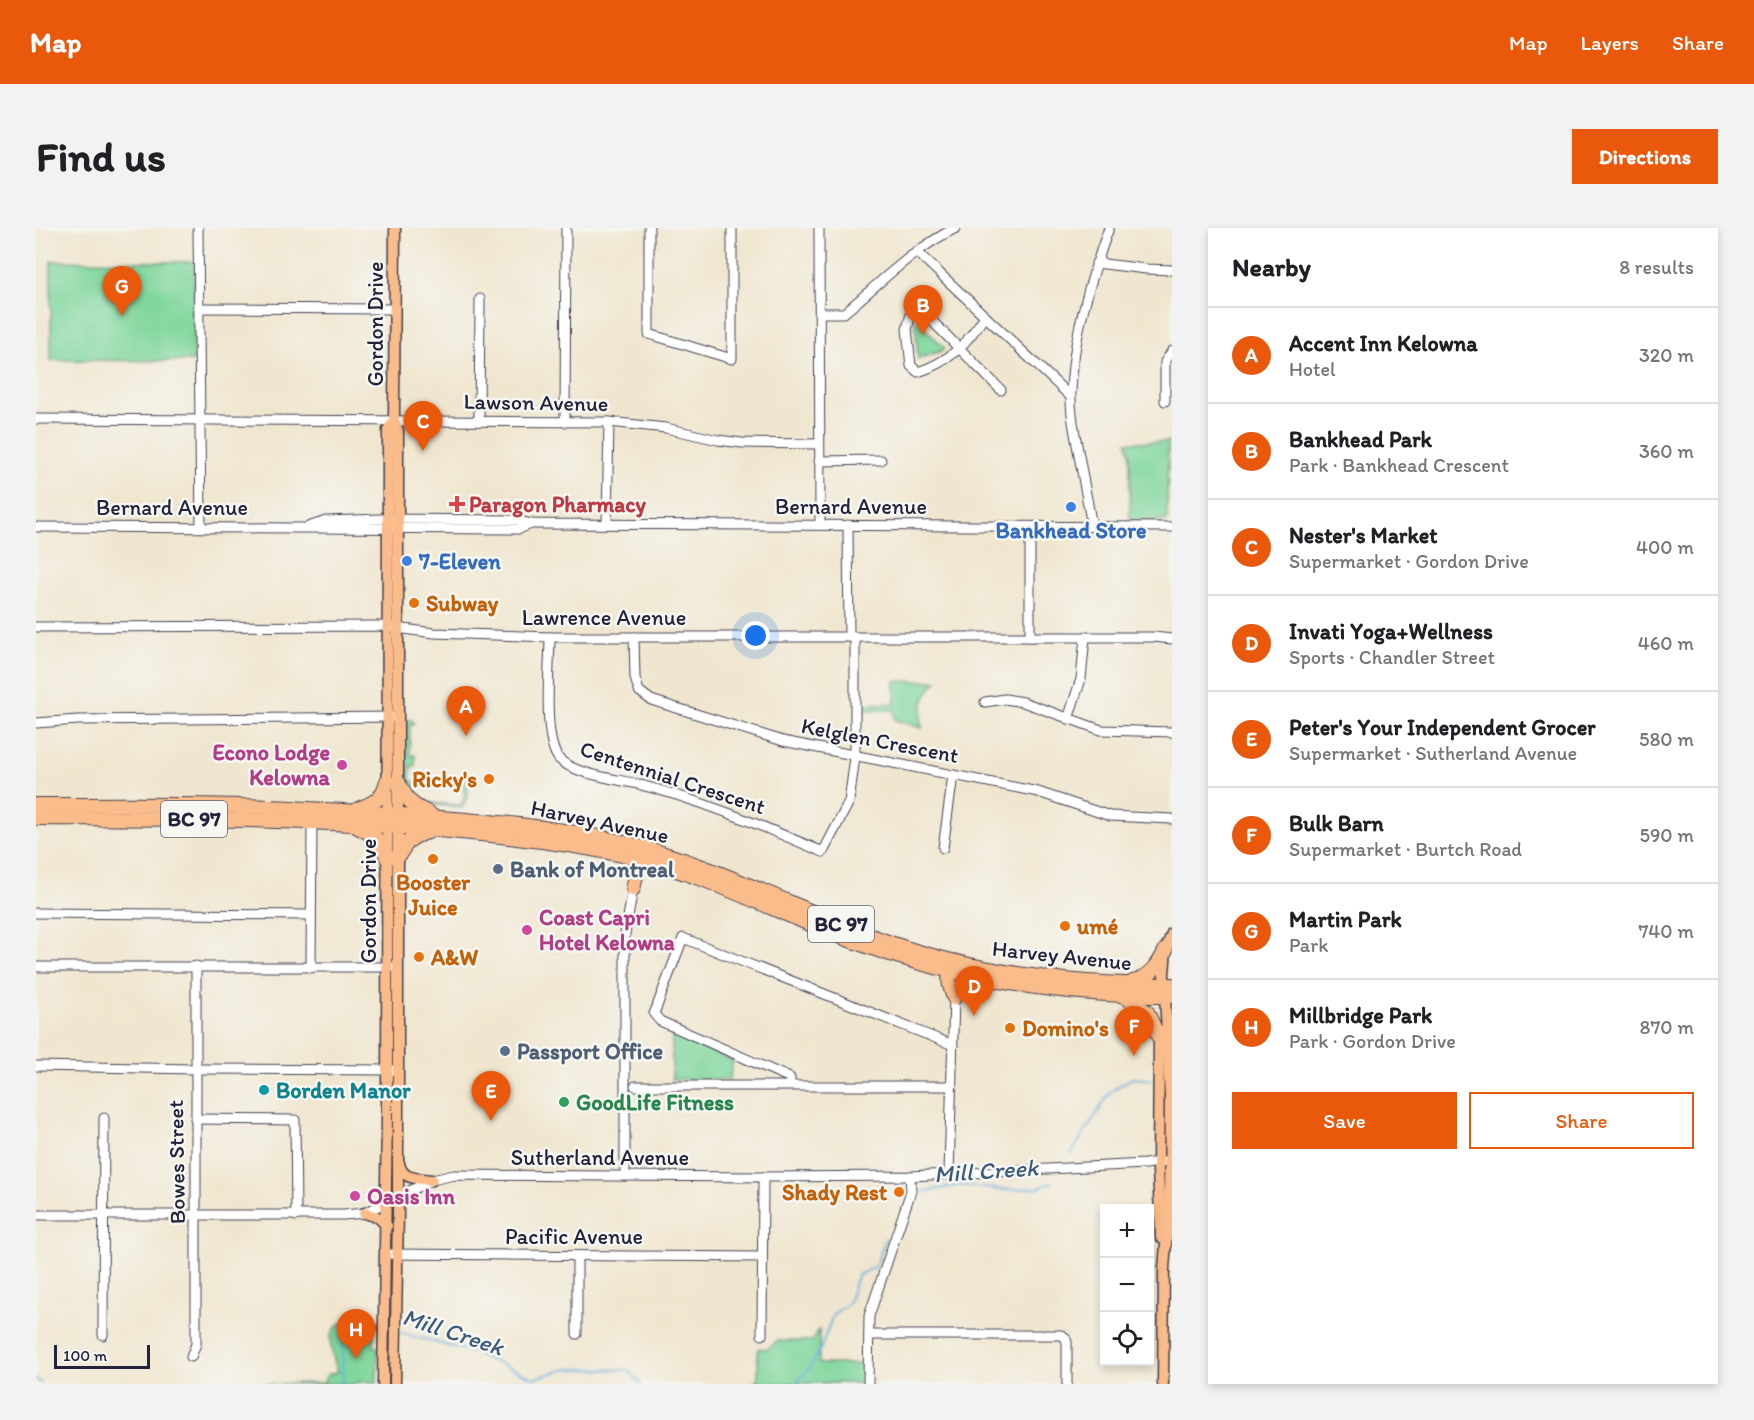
<!DOCTYPE html>
<meta charset="utf-8">
<style>
body{margin:0;font-family:Itim,sans-serif;background:#f2f2f2;color:#202124}
.controls{position:absolute;right:18px;bottom:18px;display:grid;overflow:hidden;border-radius:0px;box-shadow:0 3px 9px #0003}
.controls button{width:54px;height:54px;display:grid;place-items:center;padding:0;border:0;border-bottom:2px solid #e0e0e0;background:#fff;color:#202124;font:30px sans-serif}
.scale{position:absolute;left:18px;bottom:15px;width:96px;box-sizing:border-box;padding-left:6px;border:3px solid #22223b;border-top:0;font-size:16px;line-height:21px;white-space:nowrap;color:#22223b;-webkit-text-stroke:4px #f6f6f2;paint-order:stroke}
.you{position:absolute;left:720px;top:408px;width:21px;height:21px;margin:-15px;border:4px solid #fff;border-radius:50%;background:#1a73e8;box-shadow:0 0 0 9px #1a73e833}
.badge{display:grid;place-items:center;width:39px;height:39px;border-radius:50%;background:#ea580c;color:#fff;font-size:20px;font-weight:700}
.pin{position:absolute;translate:-50% -50px;filter:drop-shadow(0 2px 3px #0008)}
.pin::after{content:'';position:absolute;top:32px;width:21px;height:18px;background:inherit;clip-path:polygon(0 0,100% 0,50% 100%)}
.list{margin:0;padding:0;list-style:none}
h2{display:flex;justify-content:space-between;align-items:center;height:78px;margin:0;padding:0 24px;font-size:26px}
h2 small{font-size:20px;font-weight:400;color:#757577}
.list li{display:grid;grid-template-columns:39px 1fr auto;gap:18px;align-items:center;box-sizing:border-box;height:96px;padding:0 24px;border-top:2px solid #e0e0e0}
.list b{display:block;font-size:22px;white-space:nowrap}
.list p{margin:0;font-size:20px;white-space:nowrap;color:#757577}
.list em{font-size:20px;font-style:normal;color:#757577}
.actions{display:flex;gap:12px;padding:18px 24px}
.actions a{flex:1;padding:14px 0;border:2px solid #ea580c;border-radius:0px;text-align:center;font-size:21px;color:#ea580c}
.actions .main{background:#ea580c;color:#fff}
.icon{flex:none;width:33px;height:33px;fill:none;stroke:currentColor;stroke-width:2;stroke-linecap:round;stroke-linejoin:round}
.map{position:relative;flex:none;width:1136px;height:1156px;overflow:hidden;border-radius:0px}
header{display:flex;align-items:center;gap:36px;box-sizing:border-box;height:84px;padding:0 30px;background:#ea580c;color:#fff}
header strong{font-size:28px}
nav{display:flex;gap:33px;margin-inline-start:auto;font-size:21px}
.intro{display:flex;align-items:center;justify-content:space-between;box-sizing:border-box;height:144px;padding:0 36px}
h1{margin:0;font-size:42px}
.button{padding:15px 27px;border-radius:0px;background:#ea580c;color:#fff;font-size:21px;font-weight:700}
main{display:flex;gap:36px;padding:0 36px}
aside{flex:1;background:#fff;border-radius:0px;box-shadow:0 3px 9px #0003}
.map>svg:first-child{display:block}
</style>
<header>
<strong>Map</strong>
<nav><a>Map</a><a>Layers</a><a>Share</a></nav>
</header>
<div class="intro"><h1>Find us</h1><a class="button">Directions</a></div>
<main>
<div class="map">
<svg width="1136" height="1156" viewBox="0 0 1136 1156">
<rect width="100%" height="100%" fill="#f6f6f2"/>
<filter id="ink" filterUnits="userSpaceOnUse"><feTurbulence type="fractalNoise" baseFrequency=".0167" numOctaves="2"/><feDisplacementMap in="SourceGraphic" scale="12" xChannelSelector="R" yChannelSelector="G"/><feConvolveMatrix kernelMatrix="1 2 1 2 8 2 1 2 1" color-interpolation-filters="sRGB"/></filter>
<filter id="wash" filterUnits="userSpaceOnUse"><feTurbulence type="fractalNoise" baseFrequency=".008" numOctaves="4" result="noise"/><feDisplacementMap in="SourceGraphic" scale="24" xChannelSelector="R" yChannelSelector="G"/><feGaussianBlur stdDeviation="1.35" result="paint"/><feColorMatrix in="noise" values="0 0 0 0 0 0 0 0 0 0 0 0 0 0 0 0 0 1.4 0 .05"/><feComposite in="paint" operator="in"/></filter>
<g filter="url(#wash)">
<rect width="100%" height="100%" fill="#f0e6cf"/>
<g fill="#7fd69b" stroke="#507c6b" stroke-width="1.5">
<path d="M15,33L158,34V133L15,132Z"/>
<path d="M881,93L908,119V122L882,131L879,94Z"/>
<path d="M1091,214H1132L1131,293L1094,292V225Z"/>
<path d="M859,453H901C887,466 883,481 886,500L859,492L858,482H826V476H859Z"/>
<path d="M368,491L376,492L378,496L374,498V527H379V538H375L374,552L379,554L380,565L391,575L424,577L428,572L427,554L431,553V549H433L432,568L426,580L379,574L369,554L371,553L370,536L368,535Z"/>
<path d="M636,805L697,833L693,852L636,851Z"/>
<path d="M314,1091L343,1094V1098H338V1119H342L341,1154H322L320,1156H222L287,1155L291,1147L302,1144C295,1121 285,1102 314,1091Z"/>
<path d="M783,1101V1136H828V1155H716L720,1154L722,1149V1120L731,1121L741,1113H777Z"/>
</g>
<g fill="none" stroke-linecap="round" stroke-linejoin="round">
<g stroke="#64addb" stroke-width="2">
<path d="M1035,926L1075,863L1096,850L1118,852"/>
<path d="M885,964L925,957L965,962L1002,960L1017,954"/>
<path d="M365,1105L436,1124L498,1150L531,1141L592,1142L605,1156"/>
<path d="M0,1151L6,1156"/>
<path d="M303,1156L307,1153V1101L327,1091L345,1098"/>
<path d="M759,1156L775,1138L785,1120L797,1086L812,1076L821,1048L840,1038L850,1010"/>
</g>
</g>
</g>
<g filter="url(#ink)">
<g fill="none" stroke-linecap="round" stroke-linejoin="round">
<defs>
<g id="minor">
<path d="M162,0L165,299"/>
<path d="M613,0V106L696,131V0"/>
<path d="M783,0L784,297"/>
<path d="M881,24L1034,168"/>
<path d="M1060,35L1110,41L1136,42"/>
<path d="M163,80L358,81"/>
<path d="M784,85H808C844,55 878,20 920,0"/>
<path d="M949,88C930,116 915,133 882,144L875,138L871,101L875,86L887,84L965,162"/>
<path d="M1129,173V134L1136,123"/>
<path d="M0,191L573,194L630,200L682,212L706,215L782,216"/>
<path d="M443,193L444,71"/>
<path d="M529,194L530,0"/>
<path d="M783,233L845,232"/>
<path d="M571,296L573,194"/>
<path d="M812,297L813,409"/>
<path d="M1056,298C1051,271 1046,244 1041,217C1038,200 1034,183 1035,166C1036,114 1055,49 1073,0"/>
<path d="M0,299L483,301L495,296"/>
<path d="M272,299L290,293L345,291L481,292L495,296L1136,299"/>
<path d="M994,299V409"/>
<path d="M0,399L345,398L398,405L514,409H1118L1136,411"/>
<path d="M514,409C514,436 506,511 523,531C536,545 578,551 597,555C663,571 724,597 787,624L813,574L819,529V409"/>
<path d="M598,409L599,450L603,463L615,472L747,513L1002,564L1074,588L1136,591"/>
<path d="M949,474L969,471L987,474L1065,502L1136,504"/>
<path d="M1032,491L1045,451L1049,409"/>
<path d="M0,495L42,492L358,489"/>
<path d="M907,620L917,547"/>
<path d="M0,685L275,687"/>
<path d="M0,739H358"/>
<path d="M275,740L276,593"/>
<path d="M0,838L159,841L358,842"/>
<path d="M754,857V850L624,793L618,786L647,710L917,817"/>
<path d="M599,858H916"/>
<path d="M159,891L259,892L260,988"/>
<path d="M913,946L918,770"/>
<path d="M589,948V706L597,661"/>
<path d="M0,987H308L328,985L396,952L418,947L727,949L874,948L1109,936L1129,933"/>
<path d="M350,1026L726,1029"/>
<path d="M541,1028V1106"/>
<path d="M67,1107L68,890"/>
<path d="M726,1107L727,949"/>
<path d="M833,1107H1025L1029,1109L1031,1114V1156"/>
<path d="M155,1129L160,1116V738"/>
<path d="M832,1156L833,1088L875,963L874,948"/>
</g>
<g id="major">
<path d="M1123,804L1122,943L1125,1010"/>
<path d="M363,935C366,952 381,950 396,952"/>
<path d="M328,985L342,989L351,998"/>
<path d="M347,1156L351,888L352,202L358,193"/>
<path d="M359,1156L362,984V202L358,193L359,0"/>
<path d="M1127,1156L1128,1040L1133,980L1134,868L1128,746L1130,721L1136,705"/>
</g>
<g id="highway">
<path d="M362,554C371,572 374,577 393,585"/>
<path d="M0,577C68,577 136,576 204,578C263,579 321,584 379,588C447,593 515,598 581,613C671,633 752,677 838,709C933,745 1035,757 1136,757"/>
<path d="M320,582C338,574 346,573 351,553"/>
<path d="M0,590C138,591 276,590 414,603C478,609 541,616 604,631C680,651 748,688 822,715C923,752 1028,768 1136,768"/>
<path d="M320,598C336,606 347,612 351,630"/>
<path d="M361,630C371,614 373,609 392,604"/>
<path d="M597,661C600,649 601,636 611,627"/>
<path d="M1097,754C1114,749 1123,737 1130,721"/>
<path d="M1088,768L1111,784L1123,810"/>
<path d="M918,770C914,758 909,748 919,740"/>
<path d="M1131,823L1136,796"/>
</g>
</defs>
<use href="#minor" stroke="#413f51" stroke-width="11"/>
<use href="#major" stroke="#413f51" stroke-width="13"/>
<use href="#highway" stroke="#413f51" stroke-width="16"/>
<use href="#minor" stroke="#fff" stroke-width="9"/>
<use href="#major" stroke="#fabc8b" stroke-width="10"/>
<use href="#highway" stroke="#fabc8b" stroke-width="14"/>
</g>
</g>
<path fill="#e0444e" stroke="#f6f6f2" stroke-width="2" d="M418 267h6v6h6v6h-6v6h-6v-6h-6v-6h6z"/>
<g fill="#3f7fe0" stroke="#f6f6f2" stroke-width="2">
<circle cx="1035" cy="279" r="6"/>
<circle cx="371" cy="333" r="6"/>
</g>
<g fill="#e8710a" stroke="#f6f6f2" stroke-width="2">
<circle cx="378" cy="375" r="6"/>
<circle cx="453" cy="551" r="6"/>
<circle cx="397" cy="631" r="6"/>
<circle cx="1029" cy="698" r="6"/>
<circle cx="383" cy="729" r="6"/>
<circle cx="974" cy="800" r="6"/>
<circle cx="863" cy="964" r="6"/>
</g>
<g fill="#d1479c" stroke="#f6f6f2" stroke-width="2">
<circle cx="306" cy="537" r="6"/>
<circle cx="491" cy="702" r="6"/>
<circle cx="319" cy="968" r="6"/>
</g>
<g fill="#5c6f8a" stroke="#f6f6f2" stroke-width="2">
<circle cx="462" cy="641" r="6"/>
<circle cx="469" cy="823" r="6"/>
</g>
<circle fill="#0f9aa8" stroke="#f6f6f2" stroke-width="2" cx="228" cy="862" r="6"/>
<circle fill="#2e9e5b" stroke="#f6f6f2" stroke-width="2" cx="528" cy="874" r="6"/>
<g text-anchor="middle" stroke-width="5" stroke-linejoin="round" paint-order="stroke">
<g fill="#f6f6f2" stroke="#626272" stroke-width="1.5">
<rect x="125" y="573" width="66" height="36" rx="4.5"/>
<rect x="772" y="678" width="66" height="36" rx="4.5"/>
</g>
<g font-size="21" font-weight="bold" fill="#22223b">
<text x="158" y="598">BC 97</text>
<text x="805" y="703">BC 97</text>
</g>
<g font-size="22" fill="#22223b" stroke="#f6f6f2">
<text transform="translate(339 96) rotate(-90)" y="8">Gordon Drive</text>
<text transform="translate(500 174) rotate(1)" y="8">Lawson Avenue</text>
<text x="815" y="286">Bernard Avenue</text>
<text x="136" y="287">Bernard Avenue</text>
<text x="568" y="397">Lawrence Avenue</text>
<text transform="translate(844 512) rotate(11)" y="8">Kelglen Crescent</text>
<text transform="translate(637 549) rotate(18)" y="8">Centennial Crescent</text>
<text transform="translate(564 593) rotate(12)" y="8">Harvey Avenue</text>
<text transform="translate(332 673) rotate(-90)" y="8">Gordon Drive</text>
<text transform="translate(1026 727) rotate(6)" y="8">Harvey Avenue</text>
<text x="564" y="937">Sutherland Avenue</text>
<text transform="translate(140 934) rotate(-91)" y="8">Bowes Street</text>
<text x="538" y="1016">Pacific Avenue</text>
</g>
<g font-size="22" font-weight="bold" fill="#be3a42" stroke="#f6f6f2" text-anchor="start">
<text x="433" y="284">Paragon Pharmacy</text>
</g>
<g font-size="22" font-weight="bold" fill="#366cbe" stroke="#f6f6f2">
<text x="1035" y="310">Bankhead Store</text>
<text x="383" y="341" text-anchor="start">7-Eleven</text>
</g>
<g font-size="22" font-weight="bold" fill="#c56008" stroke="#f6f6f2" text-anchor="start">
<text x="390" y="383">Subway</text>
<text x="441" y="559" text-anchor="end">Ricky's</text>
<text x="397" y="662" text-anchor="middle">Booster<tspan x="397" dy="25">Juice</tspan></text>
<text x="1041" y="706">umé</text>
<text x="395" y="737">A&amp;W</text>
<text x="986" y="808">Domino's</text>
<text x="851" y="972" text-anchor="end">Shady Rest</text>
</g>
<g font-size="22" font-weight="bold" fill="#b23c85" stroke="#f6f6f2" text-anchor="start">
<text x="294" y="532" text-anchor="end">Econo Lodge<tspan x="294" dy="25">Kelowna</tspan></text>
<text x="503" y="697">Coast Capri<tspan x="503" dy="25">Hotel Kelowna</tspan></text>
<text x="331" y="976">Oasis Inn</text>
</g>
<g font-size="22" font-weight="bold" fill="#4e5e75" stroke="#f6f6f2" text-anchor="start">
<text x="474" y="649">Bank of Montreal</text>
<text x="481" y="831">Passport Office</text>
</g>
<g font-size="22" font-weight="bold" fill="#0d838f" stroke="#f6f6f2" text-anchor="start">
<text x="240" y="870">Borden Manor</text>
</g>
<g font-size="22" font-weight="bold" fill="#27864d" stroke="#f6f6f2" text-anchor="start">
<text x="540" y="882">GoodLife Fitness</text>
</g>
<g font-size="24" font-style="italic" fill="#3c5a7b" stroke="#f6f6f2">
<text transform="translate(950 943) rotate(-4)" y="8">Mill Creek</text>
<text transform="translate(417 1104) rotate(18)" y="8">Mill Creek</text>
</g>
</g>
</svg>
<div class="controls">
<button>+</button>
<button>−</button>
<button><svg class="icon" aria-label="locate" viewBox="0 0 24 24"><circle cx="12" cy="12" r="6"/><path d="M12 2v4M12 18v4M2 12h4M18 12h4"/></svg></button>
</div>
<div class="scale">100 m</div>
<div class="you"></div>
<div class="pin badge" style="left:430px;top:508px">A</div>
<div class="pin badge" style="left:887px;top:107px">B</div>
<div class="pin badge" style="left:387px;top:223px">C</div>
<div class="pin badge" style="left:938px;top:788px">D</div>
<div class="pin badge" style="left:455px;top:893px">E</div>
<div class="pin badge" style="left:1098px;top:828px">F</div>
<div class="pin badge" style="left:86px;top:88px">G</div>
<div class="pin badge" style="left:320px;top:1131px">H</div>
</div>
<aside>
<h2>Nearby<small>8 results</small></h2>
<ul class="list">
<li><span class="badge">A</span><div><b>Accent Inn Kelowna</b><p>Hotel</p></div><em>320 m</em></li>
<li><span class="badge">B</span><div><b>Bankhead Park</b><p>Park · Bankhead Crescent</p></div><em>360 m</em></li>
<li><span class="badge">C</span><div><b>Nester's Market</b><p>Supermarket · Gordon Drive</p></div><em>400 m</em></li>
<li><span class="badge">D</span><div><b>Invati Yoga+Wellness</b><p>Sports · Chandler Street</p></div><em>460 m</em></li>
<li><span class="badge">E</span><div><b>Peter's Your Independent Grocer</b><p>Supermarket · Sutherland Avenue</p></div><em>580 m</em></li>
<li><span class="badge">F</span><div><b>Bulk Barn</b><p>Supermarket · Burtch Road</p></div><em>590 m</em></li>
<li><span class="badge">G</span><div><b>Martin Park</b><p>Park</p></div><em>740 m</em></li>
<li><span class="badge">H</span><div><b>Millbridge Park</b><p>Park · Gordon Drive</p></div><em>870 m</em></li>
</ul>
<div class="actions"><a class="main">Save</a><a>Share</a></div>
</aside>
</main>
